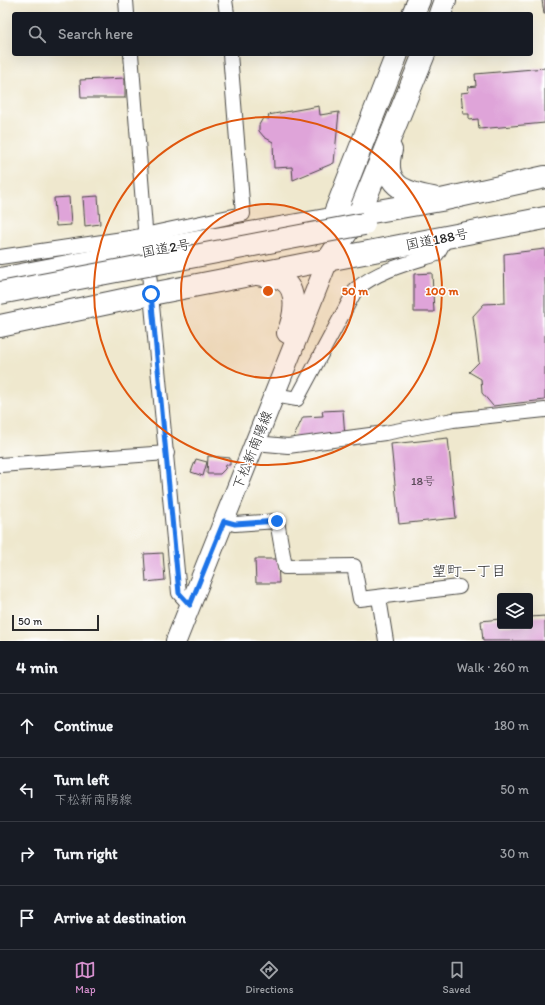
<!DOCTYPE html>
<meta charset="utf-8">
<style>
body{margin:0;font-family:Itim,"Klee One",sans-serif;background:#20242c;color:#f1f3f6}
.controls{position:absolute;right:12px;bottom:12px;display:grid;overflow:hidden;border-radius:4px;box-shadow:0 4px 16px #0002}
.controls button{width:36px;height:36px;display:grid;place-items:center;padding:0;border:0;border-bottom:1px solid #363941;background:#171b24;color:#f1f3f6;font:20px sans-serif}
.scale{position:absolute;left:12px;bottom:10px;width:87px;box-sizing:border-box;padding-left:4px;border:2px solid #2b2b2b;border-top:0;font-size:11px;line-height:14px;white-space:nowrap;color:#2b2b2b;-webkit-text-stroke:3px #fff;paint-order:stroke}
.stop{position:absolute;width:12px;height:12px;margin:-9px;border:3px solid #1a73e8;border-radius:50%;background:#fff}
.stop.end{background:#1a73e8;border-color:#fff;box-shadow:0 1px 4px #0008}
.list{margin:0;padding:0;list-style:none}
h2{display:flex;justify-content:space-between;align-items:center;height:52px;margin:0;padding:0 16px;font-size:17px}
h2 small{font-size:13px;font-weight:400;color:#9ea1a6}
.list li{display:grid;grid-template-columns:26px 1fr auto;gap:12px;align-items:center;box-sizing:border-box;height:64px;padding:0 16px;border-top:1px solid #363941}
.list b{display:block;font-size:15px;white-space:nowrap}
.list p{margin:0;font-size:13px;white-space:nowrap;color:#9ea1a6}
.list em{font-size:13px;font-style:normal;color:#9ea1a6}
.icon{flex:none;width:22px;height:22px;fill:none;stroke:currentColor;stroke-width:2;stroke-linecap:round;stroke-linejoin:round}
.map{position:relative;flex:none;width:545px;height:641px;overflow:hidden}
.search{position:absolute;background:#171b24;box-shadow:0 4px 16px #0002;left:12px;right:12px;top:12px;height:44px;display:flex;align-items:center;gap:10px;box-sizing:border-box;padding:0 14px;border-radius:4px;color:#9ea1a6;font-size:15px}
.sheet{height:308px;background:#171b24}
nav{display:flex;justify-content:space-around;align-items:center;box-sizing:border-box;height:56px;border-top:1px solid #363941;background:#171b24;font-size:11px;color:#9ea1a6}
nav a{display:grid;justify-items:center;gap:2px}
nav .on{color:#d690ce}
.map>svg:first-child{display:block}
</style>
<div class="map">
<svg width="545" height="641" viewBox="0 0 545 641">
<rect width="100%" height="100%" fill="#fff"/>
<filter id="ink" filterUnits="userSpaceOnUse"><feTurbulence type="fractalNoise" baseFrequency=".025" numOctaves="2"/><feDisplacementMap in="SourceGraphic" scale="8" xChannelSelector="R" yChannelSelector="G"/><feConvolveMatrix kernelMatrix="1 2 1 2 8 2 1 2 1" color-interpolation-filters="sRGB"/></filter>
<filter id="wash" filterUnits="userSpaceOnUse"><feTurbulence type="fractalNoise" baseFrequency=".012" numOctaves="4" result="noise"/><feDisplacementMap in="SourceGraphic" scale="16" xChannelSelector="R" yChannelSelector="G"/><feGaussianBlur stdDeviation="0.9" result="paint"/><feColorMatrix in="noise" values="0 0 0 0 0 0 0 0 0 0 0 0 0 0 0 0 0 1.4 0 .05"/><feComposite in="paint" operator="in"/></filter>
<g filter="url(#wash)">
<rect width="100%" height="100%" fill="#efe8ce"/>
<g id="blocks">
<g fill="#dfa4d9">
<path d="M542,0H545V14H544Z"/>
<path d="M545,68V123L479,129L478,119L469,120V114H463L461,93L469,92L468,87L476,86L475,74Z"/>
<path d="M125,78V98H81L80,80Z"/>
<path d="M319,106L320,115L339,112L334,163L293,180L292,167L274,168L273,142L264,137L259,131V125L263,118L269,119L268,115Z"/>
<path d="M98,196L100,224L85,226L83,197Z"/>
<path d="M69,197L71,225L56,226L54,198Z"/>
<path d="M545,249V400L493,406L482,393L481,379L469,372L479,362L473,316L484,304L505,303L504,254Z"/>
<path d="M432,273L434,312H414V274Z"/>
<path d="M343,410L345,437L292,441L303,417L323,416L322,411Z"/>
<path d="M448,438L456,518L399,524L391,444Z"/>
<path d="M208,456L230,458V465H226L225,469L220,474H207Z"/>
<path d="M196,459L207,462L203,476L191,472Z"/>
<path d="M163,553L165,580L146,582L144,554Z"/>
<path d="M255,559H278L279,583H256Z"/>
<path d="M545,616V641H483L481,621L500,619V626H530V617Z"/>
</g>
</g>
</g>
<g filter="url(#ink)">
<use href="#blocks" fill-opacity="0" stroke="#484743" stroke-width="1"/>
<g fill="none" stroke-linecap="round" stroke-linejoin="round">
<defs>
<g id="minor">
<path d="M126,0L127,14"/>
<path d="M225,0L227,14"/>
<path d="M131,54L146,241L179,593L190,605"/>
<path d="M0,257L130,238L243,214L230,54"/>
<path d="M274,395L297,399L356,289C379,270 409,263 437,254L446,238"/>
<path d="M255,443L288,446L385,433L453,420L545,410"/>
<path d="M0,465L167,453"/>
<path d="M224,521L235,524L277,521L285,567L354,566L360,599L459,587"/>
<path d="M379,598L386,641"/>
</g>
<g id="secondary">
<path d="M257,275C264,277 275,277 282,280C300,290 293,319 287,333"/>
<path d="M176,641L328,260"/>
</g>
<g id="trunk">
<path d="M413,14L419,0"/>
<path d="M440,14L445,0"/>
<path d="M391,150C382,185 402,192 433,198"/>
<path d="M332,229L333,218L397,54"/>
<path d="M328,260L359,214L424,54"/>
<path d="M0,279L147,251L441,200L545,177"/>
<path d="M0,326L151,294L545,218"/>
</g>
</defs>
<use href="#minor" stroke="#484743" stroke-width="16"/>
<use href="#secondary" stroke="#484743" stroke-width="22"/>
<use href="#trunk" stroke="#484743" stroke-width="24"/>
<use href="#minor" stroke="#fff" stroke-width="14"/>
<use href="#secondary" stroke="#fff" stroke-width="20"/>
<use href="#trunk" stroke="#fff" stroke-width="22"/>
<defs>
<path id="trunk-bridge" d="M0,293L364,224"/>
</defs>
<use href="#trunk-bridge" stroke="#484743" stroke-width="24" stroke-linecap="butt"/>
<use href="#trunk-bridge" stroke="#fff" stroke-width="22"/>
</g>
</g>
<g fill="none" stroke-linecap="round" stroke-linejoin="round" filter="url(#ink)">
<path stroke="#1a73e8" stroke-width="5" d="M151,294L179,593L190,605L224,521L235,524L277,521"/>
</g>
<circle cx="268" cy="291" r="87" fill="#df570e" fill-opacity=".12"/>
<g fill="none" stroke="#df570e" stroke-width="2">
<circle cx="268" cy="291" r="87"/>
<circle cx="268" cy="291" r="174"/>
</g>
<g text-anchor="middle" stroke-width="3" stroke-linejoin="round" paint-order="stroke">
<g font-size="12" fill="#584956">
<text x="423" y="485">18号</text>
</g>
<g font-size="14" fill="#2b2b2b" stroke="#fff">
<text transform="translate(437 239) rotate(-11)" y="5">国道188号</text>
<text transform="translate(166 248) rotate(-10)" y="5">国道2号</text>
<text transform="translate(252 450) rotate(-68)" y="5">下松新南陽線</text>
</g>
<g font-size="15" fill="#2b2b2b" stroke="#fff">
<text x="469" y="576">望町一丁目</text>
</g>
</g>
<circle cx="268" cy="291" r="6" fill="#df570e" stroke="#fff" stroke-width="2"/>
<g font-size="12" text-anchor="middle" font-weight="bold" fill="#df570e" stroke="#fff" stroke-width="3" stroke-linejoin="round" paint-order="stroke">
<text x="355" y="295">50 m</text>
<text x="442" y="295">100 m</text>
</g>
</svg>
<div class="controls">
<button><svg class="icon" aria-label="layers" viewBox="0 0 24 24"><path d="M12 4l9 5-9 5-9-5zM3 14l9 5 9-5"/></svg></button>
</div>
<div class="scale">50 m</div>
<div class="stop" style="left:151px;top:294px"></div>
<div class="stop end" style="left:277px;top:521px"></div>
<div class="search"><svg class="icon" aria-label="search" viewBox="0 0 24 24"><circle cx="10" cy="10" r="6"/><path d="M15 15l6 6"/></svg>Search here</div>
</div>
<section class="sheet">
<h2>4 min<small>Walk · 260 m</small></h2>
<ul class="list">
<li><svg class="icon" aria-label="ahead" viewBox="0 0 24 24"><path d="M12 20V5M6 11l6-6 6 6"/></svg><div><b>Continue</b></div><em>180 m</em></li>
<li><svg class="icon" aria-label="left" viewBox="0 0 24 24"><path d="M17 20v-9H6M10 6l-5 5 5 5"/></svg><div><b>Turn left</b><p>下松新南陽線</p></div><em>50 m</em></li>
<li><svg class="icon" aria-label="right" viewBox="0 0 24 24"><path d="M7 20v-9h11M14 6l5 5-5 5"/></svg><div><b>Turn right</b></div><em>30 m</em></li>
<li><svg class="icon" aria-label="arrive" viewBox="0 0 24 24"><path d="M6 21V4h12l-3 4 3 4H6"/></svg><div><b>Arrive at destination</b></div></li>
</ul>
</section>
<nav>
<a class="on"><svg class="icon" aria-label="map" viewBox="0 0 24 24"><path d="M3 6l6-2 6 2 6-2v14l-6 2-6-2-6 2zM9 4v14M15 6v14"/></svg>Map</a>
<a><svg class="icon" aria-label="directions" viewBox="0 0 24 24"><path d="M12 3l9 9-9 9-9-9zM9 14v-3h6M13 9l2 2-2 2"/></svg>Directions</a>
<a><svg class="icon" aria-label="saved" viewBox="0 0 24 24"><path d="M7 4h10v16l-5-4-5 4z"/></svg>Saved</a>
</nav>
